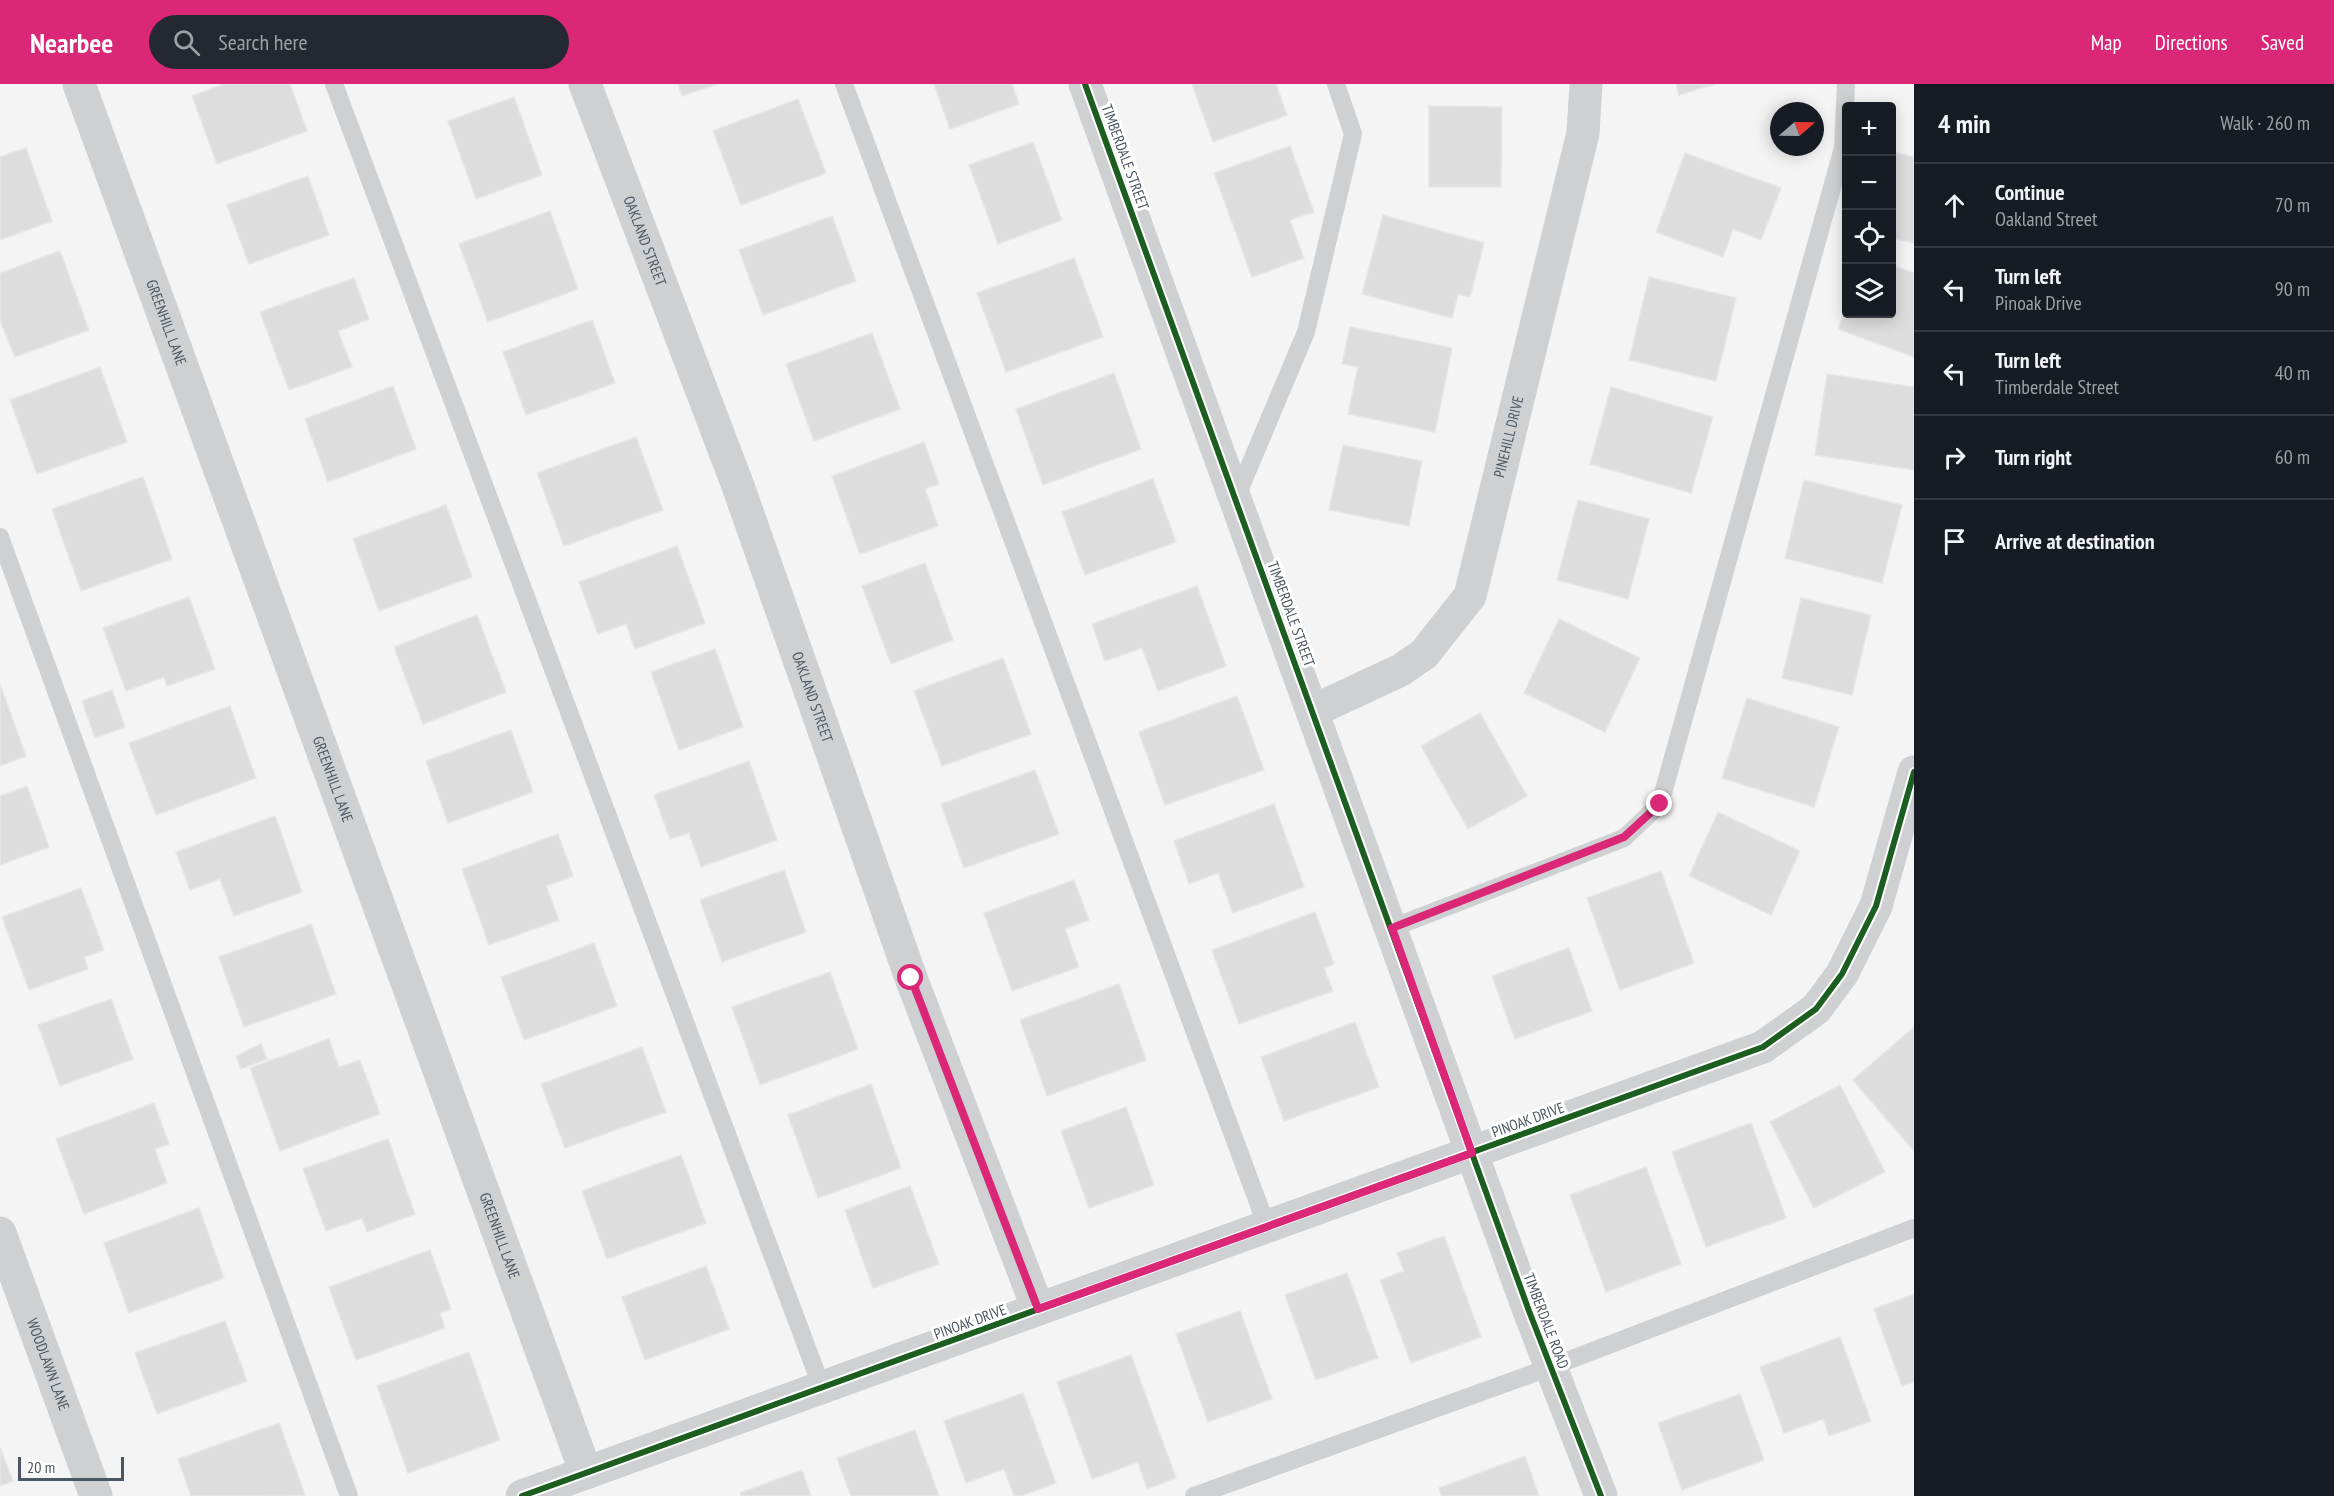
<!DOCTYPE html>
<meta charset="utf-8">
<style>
body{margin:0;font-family:"PT Sans Narrow",sans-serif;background:#242831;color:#f1f3f6}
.controls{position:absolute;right:18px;top:18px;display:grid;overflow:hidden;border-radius:6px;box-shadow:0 3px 15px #0003}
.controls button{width:54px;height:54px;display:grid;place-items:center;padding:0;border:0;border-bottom:2px solid #363941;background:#171b24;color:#f1f3f6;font:30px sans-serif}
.compass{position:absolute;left:1770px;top:18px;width:54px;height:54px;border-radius:50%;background:#171b24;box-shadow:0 3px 15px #0003;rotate:70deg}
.scale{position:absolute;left:18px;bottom:15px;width:106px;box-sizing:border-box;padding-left:6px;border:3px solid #4a5661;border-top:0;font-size:16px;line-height:21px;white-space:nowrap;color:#4a5661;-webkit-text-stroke:4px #fff;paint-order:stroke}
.stop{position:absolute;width:18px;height:18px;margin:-14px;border:4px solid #db2777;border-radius:50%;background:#fff}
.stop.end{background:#db2777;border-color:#fff;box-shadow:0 2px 6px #0008}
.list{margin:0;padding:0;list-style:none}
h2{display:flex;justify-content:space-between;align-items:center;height:78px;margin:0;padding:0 24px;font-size:26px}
h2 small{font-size:20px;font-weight:400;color:#9ea1a6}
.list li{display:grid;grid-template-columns:39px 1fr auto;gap:18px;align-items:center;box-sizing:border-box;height:84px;padding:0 24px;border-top:2px solid #363941}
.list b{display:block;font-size:22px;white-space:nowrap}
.list p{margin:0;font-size:20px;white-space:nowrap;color:#9ea1a6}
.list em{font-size:20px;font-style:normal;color:#9ea1a6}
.icon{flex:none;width:33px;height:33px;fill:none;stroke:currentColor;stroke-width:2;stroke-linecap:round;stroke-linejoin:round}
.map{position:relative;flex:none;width:1914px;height:1412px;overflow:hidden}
header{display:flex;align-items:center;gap:36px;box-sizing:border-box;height:84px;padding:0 30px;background:#db2777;color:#fff}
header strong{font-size:28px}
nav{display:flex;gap:33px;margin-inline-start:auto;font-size:21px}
.search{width:420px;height:54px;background:#242831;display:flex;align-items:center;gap:15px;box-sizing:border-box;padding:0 21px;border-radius:33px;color:#9ea1a6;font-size:22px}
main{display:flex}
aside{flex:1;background:#171b24}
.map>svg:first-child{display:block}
</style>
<header>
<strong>Nearbee</strong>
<div class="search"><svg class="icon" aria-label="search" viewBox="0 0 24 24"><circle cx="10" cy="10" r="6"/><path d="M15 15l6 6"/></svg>Search here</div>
<nav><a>Map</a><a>Directions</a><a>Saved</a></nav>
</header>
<main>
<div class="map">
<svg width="1914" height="1412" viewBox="0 0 1914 1412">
<rect width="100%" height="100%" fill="#f4f4f4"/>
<g fill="#ddddde" stroke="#e5e6e7" stroke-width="1.5">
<path d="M225,0H290L307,47L217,80L192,12Z"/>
<path d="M678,0H717L682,12Z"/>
<path d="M934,0H1012L1019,20L950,45Z"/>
<path d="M1192,0H1276L1287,31L1213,58Z"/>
<path d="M1676,0H1715L1679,11Z"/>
<path d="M514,13L542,91L476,115L448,37Z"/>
<path d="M798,15L826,89L741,121L713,47Z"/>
<path d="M1429,22L1502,23L1501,103H1429Z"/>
<path d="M1033,58L1062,136L998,160L969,81Z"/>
<path d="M1290,62L1314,128L1290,136L1304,174L1252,193L1214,89Z"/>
<path d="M26,64L52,137L0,156V73Z"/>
<path d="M1894,68L1914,73V159L1892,154Z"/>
<path d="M1685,69L1781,104L1761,156L1733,145L1723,173L1656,148Z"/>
<path d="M308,92L329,151L249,180L227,121Z"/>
<path d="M550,127L578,205L488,238L459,160Z"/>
<path d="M1383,131L1484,159L1470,213L1458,210L1452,234L1362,210Z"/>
<path d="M832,132L856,197L763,231L739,166Z"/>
<path d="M60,167L89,246L15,273L0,237V189Z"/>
<path d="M1074,174L1103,253L1006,288L977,209Z"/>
<path d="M1892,181L1914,189V273L1838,245L1846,222V230H1892Z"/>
<path d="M1649,193L1736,214L1716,297L1629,276Z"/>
<path d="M354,194L369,235L338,247L352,283L289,306L260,228Z"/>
<path d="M592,236L615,299L526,331L503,268Z"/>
<path d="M1350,243L1452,264L1435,348L1348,330L1358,283L1342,280Z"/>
<path d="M872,249L900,325L814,357L786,280Z"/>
<path d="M100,283L127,358L37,390L10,316Z"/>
<path d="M1114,289L1141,365L1043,401L1016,325Z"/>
<path d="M1827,290L1914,303V386L1815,371Z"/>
<path d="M393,302L416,365L328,398L305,335Z"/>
<path d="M1611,303L1713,333L1691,409L1590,380Z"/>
<path d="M636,353L663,426L564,462L537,389Z"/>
<path d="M924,358L939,400L925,405L938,442L860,470L832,392Z"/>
<path d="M1343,361L1422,377L1409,442L1329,426Z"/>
<path d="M143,393L172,475L81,507L52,425Z"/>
<path d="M1153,395L1176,458L1085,491L1062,428Z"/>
<path d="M1804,396L1902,421L1882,499L1785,474Z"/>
<path d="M1578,416L1649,435L1628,515L1557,496Z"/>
<path d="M446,421L472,493L379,527L353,455Z"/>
<path d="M677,462L705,539L635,565L626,540L598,550L579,498Z"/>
<path d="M925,479L953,556L891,580L862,502Z"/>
<path d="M1197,502L1226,582L1158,607L1142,564L1105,577L1092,540Z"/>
<path d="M189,513L215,585L167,602L164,593L126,607L103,544Z"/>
<path d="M1801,514L1871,531L1852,611L1782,594Z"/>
<path d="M477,531L506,608L423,640L394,563Z"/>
<path d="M1559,535L1640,574L1605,648L1524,609Z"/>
<path d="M715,565L743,643L679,666L651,588Z"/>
<path d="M1003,574L1031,650L942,682L914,607Z"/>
<path d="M0,600L26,672L0,682Z"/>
<path d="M112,606L125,643L95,654L82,617Z"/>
<path d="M1237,612L1264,686L1165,721L1139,648Z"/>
<path d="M1747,614L1839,643L1814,723L1722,694Z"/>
<path d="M230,622L256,694L156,731L129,659Z"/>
<path d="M1480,629L1527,712L1468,745L1421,662Z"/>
<path d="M511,646L533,708L448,739L426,677Z"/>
<path d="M749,677L777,756L701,783L689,749L670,755L654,711Z"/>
<path d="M1035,686L1059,750L964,784L941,720Z"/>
<path d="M27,702L49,763L0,781V712Z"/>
<path d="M1274,720L1304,803L1233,829L1218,789L1189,800L1174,757Z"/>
<path d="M1718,728L1800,767L1771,831L1689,792Z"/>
<path d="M275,732L302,808L234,832L220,795L190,806L176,768Z"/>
<path d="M558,750L573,792L546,802L559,836L489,861L462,785Z"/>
<path d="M784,786L806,848L722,878L700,816Z"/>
<path d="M1661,787L1694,879L1620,906L1587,814Z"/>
<path d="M1074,796L1089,836L1065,845L1079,883L1012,907L984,829Z"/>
<path d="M81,804L104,866L84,873L88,885L29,906L2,833Z"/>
<path d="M1315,828L1334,880L1324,884L1333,907L1239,940L1212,866Z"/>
<path d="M311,840L336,910L244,943L219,873Z"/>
<path d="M594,859L617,922L524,956L501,893Z"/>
<path d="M1569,864L1592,927L1515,955L1492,892Z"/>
<path d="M830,888L858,965L760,1001L732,923Z"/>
<path d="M1119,900L1146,976L1047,1012L1020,936Z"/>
<path d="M111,915L133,975L60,1002L38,941Z"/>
<path d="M1355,938L1379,1003L1284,1037L1261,973Z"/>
<path d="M1914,943V1067L1853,996Z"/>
<path d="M329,955L339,983L360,976L380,1030L280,1067L250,984Z"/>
<path d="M261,960L267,975L241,985L236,972Z"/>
<path d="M642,963L666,1028L565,1064L541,1000Z"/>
<path d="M871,1000L901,1084L818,1114L788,1031Z"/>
<path d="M1840,1001L1885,1088L1814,1124L1770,1038Z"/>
<path d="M154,1019L169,1060L155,1065L167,1099L84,1130L56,1055Z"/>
<path d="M1126,1023L1154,1101L1089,1124L1061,1047Z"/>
<path d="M1751,1039L1786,1134L1706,1163L1672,1068Z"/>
<path d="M388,1055L415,1130L367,1148L362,1134L326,1147L303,1085Z"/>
<path d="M681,1071L706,1139L607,1175L582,1107Z"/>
<path d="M1646,1083L1681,1180L1606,1208L1570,1111Z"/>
<path d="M910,1102L939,1180L873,1204L845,1126Z"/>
<path d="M199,1124L224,1194L129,1229L104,1159Z"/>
<path d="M1444,1152L1481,1253L1411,1279L1380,1196L1404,1187L1397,1169Z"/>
<path d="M430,1166L451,1225L440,1229L445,1244L356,1276L329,1203Z"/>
<path d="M706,1182L729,1245L645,1276L622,1213Z"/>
<path d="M1347,1189L1378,1274L1316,1296L1285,1211Z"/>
<path d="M1914,1210V1298L1902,1302L1874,1225Z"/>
<path d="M1240,1227L1272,1315L1208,1338L1176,1250Z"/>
<path d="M225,1237L247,1297L157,1330L135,1269Z"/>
<path d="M1840,1253L1871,1337L1829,1352L1823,1335L1784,1349L1760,1283Z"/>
<path d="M469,1268L500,1356L408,1389L377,1302Z"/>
<path d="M1131,1271L1176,1394L1147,1405L1138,1378L1092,1395L1057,1298Z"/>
<path d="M1023,1309L1056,1399L1021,1412H1014L1004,1385L966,1399L944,1337Z"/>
<path d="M1740,1310L1764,1376L1682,1406L1658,1339Z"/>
<path d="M279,1339L305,1411L191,1412L178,1375Z"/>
<path d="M915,1346L939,1412H851L837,1374Z"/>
<path d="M0,1363L13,1397L0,1402Z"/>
<path d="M1525,1372L1539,1412H1442L1439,1404Z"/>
<path d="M802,1386L811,1412H741L740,1409Z"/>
</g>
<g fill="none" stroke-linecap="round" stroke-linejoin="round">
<g stroke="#ced0d2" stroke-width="18">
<path d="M334,0L822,1304"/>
<path d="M844,0L1267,1143"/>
<path d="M1236,414L1306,248L1353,50L1336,0"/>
<path d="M0,453L349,1412"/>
<path d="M1392,844L1624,754L1660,720L1843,64L1846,0"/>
<path d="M1194,1412L1551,1283L1914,1144"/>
</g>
<g stroke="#ced0d2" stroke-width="33">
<path id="s1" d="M79,0L586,1389"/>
<path id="s2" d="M585,0L738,402L911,894L1038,1225"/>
<path d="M1085,0L1529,1227L1601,1412"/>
<path id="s3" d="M1313,627L1401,586L1424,570L1470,512L1583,49L1586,0"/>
<path id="s4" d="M0,1149L96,1412"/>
<path d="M522,1412L1763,963L1816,925L1842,890L1876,822L1914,688"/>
</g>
<defs>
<g id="cycleway">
<path d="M1085,0L1529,1227L1601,1412"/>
<path d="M522,1412L1763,963L1816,925L1842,890L1876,822L1914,688"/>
</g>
</defs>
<use href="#cycleway" stroke="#fff" stroke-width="10"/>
<use href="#cycleway" stroke="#1b5e20" stroke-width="6"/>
</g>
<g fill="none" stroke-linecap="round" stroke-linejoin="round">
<path stroke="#db2777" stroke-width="8" d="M911,894L1038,1225L1472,1069L1392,844L1624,753L1660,720"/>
</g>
<g text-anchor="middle" stroke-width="6" stroke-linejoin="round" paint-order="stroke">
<g font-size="15" fill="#4a5661" stroke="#fff">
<text transform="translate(1125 73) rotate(70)" y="5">TIMBERDALE STREET</text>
<text dy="5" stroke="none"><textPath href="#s2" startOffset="168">OAKLAND STREET</textPath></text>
<text dy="5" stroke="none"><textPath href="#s1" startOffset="254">GREENHILL LANE</textPath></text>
<text dy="5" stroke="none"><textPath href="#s3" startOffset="363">PINEHILL DRIVE</textPath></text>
<text transform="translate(1291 530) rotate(70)" y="5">TIMBERDALE STREET</text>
<text dy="5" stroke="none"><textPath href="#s2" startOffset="654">OAKLAND STREET</textPath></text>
<text dy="5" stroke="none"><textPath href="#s1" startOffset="740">GREENHILL LANE</textPath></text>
<text transform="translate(1528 1036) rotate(-20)" y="5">PINOAK DRIVE</text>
<text dy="5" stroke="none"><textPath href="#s1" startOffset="1226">GREENHILL LANE</textPath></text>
<text transform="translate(1546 1237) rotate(69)" y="5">TIMBERDALE ROAD</text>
<text transform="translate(970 1238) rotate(-20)" y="5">PINOAK DRIVE</text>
<text dy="5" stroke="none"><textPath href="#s4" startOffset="140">WOODLAWN LANE</textPath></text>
</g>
</g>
</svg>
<div class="controls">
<button>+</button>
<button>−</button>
<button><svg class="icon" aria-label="locate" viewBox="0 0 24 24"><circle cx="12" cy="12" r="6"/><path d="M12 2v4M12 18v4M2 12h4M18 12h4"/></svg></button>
<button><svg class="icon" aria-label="layers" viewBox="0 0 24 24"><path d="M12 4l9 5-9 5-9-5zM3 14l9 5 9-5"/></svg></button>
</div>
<svg class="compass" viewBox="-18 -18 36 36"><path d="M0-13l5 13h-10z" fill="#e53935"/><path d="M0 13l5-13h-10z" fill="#9ea1a6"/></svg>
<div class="scale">20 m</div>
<div class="stop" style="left:911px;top:894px"></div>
<div class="stop end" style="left:1660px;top:720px"></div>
</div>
<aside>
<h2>4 min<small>Walk · 260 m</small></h2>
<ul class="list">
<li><svg class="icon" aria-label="ahead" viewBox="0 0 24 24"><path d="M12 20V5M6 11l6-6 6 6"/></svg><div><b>Continue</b><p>Oakland Street</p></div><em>70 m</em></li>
<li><svg class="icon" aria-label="left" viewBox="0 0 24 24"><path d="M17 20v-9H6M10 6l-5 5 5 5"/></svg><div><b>Turn left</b><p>Pinoak Drive</p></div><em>90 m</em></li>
<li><svg class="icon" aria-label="left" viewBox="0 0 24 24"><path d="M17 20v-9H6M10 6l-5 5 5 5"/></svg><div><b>Turn left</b><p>Timberdale Street</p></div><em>40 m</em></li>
<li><svg class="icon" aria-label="right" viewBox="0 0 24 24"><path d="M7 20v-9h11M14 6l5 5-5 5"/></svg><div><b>Turn right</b></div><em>60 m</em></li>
<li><svg class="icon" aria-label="arrive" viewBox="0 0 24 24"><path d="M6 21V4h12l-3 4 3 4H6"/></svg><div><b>Arrive at destination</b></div></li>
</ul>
</aside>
</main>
